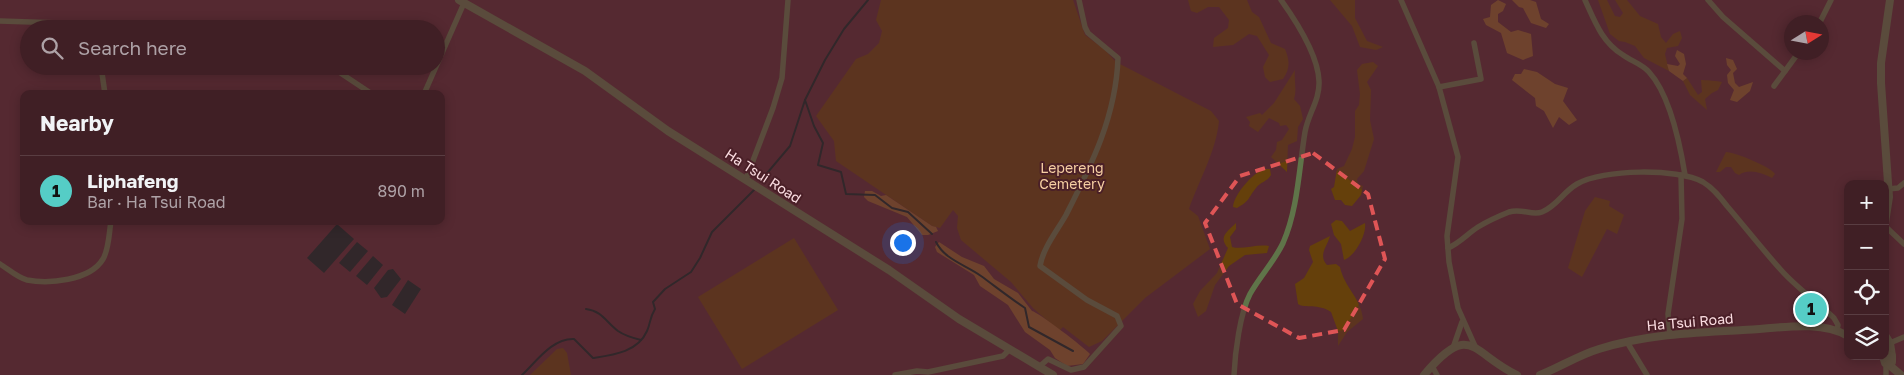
<!DOCTYPE html>
<meta charset="utf-8">
<style>
body{margin:0;font-family:"Golos Text",sans-serif;background:#4b2c32;color:#f1f3f6}
.controls{position:absolute;right:15px;bottom:15px;display:grid;overflow:hidden;border-radius:10px;box-shadow:0 2px 12px #0003}
.controls button{width:45px;height:45px;display:grid;place-items:center;padding:0;border:0;border-bottom:1px solid #593d42;background:#401f25;color:#f1f3f6;font:25px sans-serif}
.compass{position:absolute;left:1784px;top:15px;width:45px;height:45px;border-radius:50%;background:#401f25;box-shadow:0 2px 12px #0003;rotate:79deg}
.you{position:absolute;left:902px;top:242px;width:18px;height:18px;margin:-12px;border:4px solid #fff;border-radius:50%;background:#1a73e8;box-shadow:0 0 0 8px #1a73e833}
.badge{display:grid;place-items:center;width:32px;height:32px;border-radius:50%;background:#55cdc6;color:#111;font-size:16px;font-weight:700}
.pin{position:absolute;translate:-50% -50%;border:2px solid #fff;box-shadow:0 1px 5px #0006}
.list{margin:0;padding:0;list-style:none}
h2{display:flex;justify-content:space-between;align-items:center;height:65px;margin:0;padding:0 20px;font-size:21px}
h2 small{font-size:16px;font-weight:400;color:#aea2a7}
.list li{display:grid;grid-template-columns:32px 1fr auto;gap:15px;align-items:center;box-sizing:border-box;height:70px;padding:0 20px;border-top:1px solid #593d42}
.list b{display:block;font-size:19px;white-space:nowrap}
.list p{margin:0;font-size:16px;white-space:nowrap;color:#aea2a7}
.list em{font-size:16px;font-style:normal;color:#aea2a7}
.icon{flex:none;width:28px;height:28px;fill:none;stroke:currentColor;stroke-width:2;stroke-linecap:round;stroke-linejoin:round}
.map{position:relative;flex:none;width:1904px;height:375px;overflow:hidden}
.search{position:absolute;background:#401f25;box-shadow:0 2px 12px #0003;left:20px;top:20px;width:425px;height:55px;display:flex;align-items:center;gap:12px;box-sizing:border-box;padding:0 18px;border-radius:28px;color:#aea2a7;font-size:19px}
.panel{position:absolute;background:#401f25;box-shadow:0 2px 12px #0003;left:20px;top:90px;width:425px;height:135px;border-radius:10px}
.map>svg:first-child{display:block}
</style>
<div class="map">
<svg width="1904" height="375" viewBox="0 0 1904 375">
<rect width="100%" height="100%" fill="#562931"/>
<g fill="#65400b">
<path d="M881,0H1073L1085,35L1104,49L1116,62L1211,111L1219,121C1216,152 1199,180 1189,209L1198,216L1210,249L1145,298L1102,341L1089,347L1063,327L1059,331L1033,308L1011,282L961,240L957,228L958,216L953,210L940,228L932,226L836,161L834,141L816,116L856,59L868,54L879,43L882,31L876,20Z"/>
<path d="M1188,0H1247L1252,12L1259,17L1271,43L1285,49C1290,61 1290,69 1283,79L1270,82L1265,77L1263,67L1269,55L1257,36L1249,34L1233,45L1213,47L1214,38L1228,28L1229,20L1219,7H1208L1197,13L1191,11Z"/>
<path d="M1330,0H1355V18L1367,41L1383,47L1376,50L1360,47L1352,26Z"/>
<path d="M1598,0H1607L1615,16L1620,17L1623,13L1615,0H1627L1640,16L1658,24L1661,37L1666,43L1673,34L1680,31L1682,38L1678,46L1667,48L1665,54L1669,71L1644,58L1635,46L1625,42L1619,41L1610,34Z"/>
<path d="M1373,62L1378,66L1367,82L1371,90L1370,120L1374,139L1364,171L1357,179L1358,184L1363,186L1361,195L1352,206L1345,205L1341,200H1335L1331,189L1334,187L1337,169L1344,166L1352,149L1355,137V111L1359,105L1360,94L1357,70L1362,64Z"/>
<path d="M1295,70C1294,80 1297,91 1294,99L1300,106L1303,119L1298,127L1297,141L1288,145L1287,172L1271,157L1276,150L1277,142L1282,140L1289,129L1286,125L1280,126L1279,123L1269,118L1258,132L1249,126L1250,122L1246,117L1260,113L1262,115L1274,103Z"/>
<path d="M1687,78L1698,95L1702,92L1701,80C1705,80 1719,81 1722,82L1718,90L1712,93L1705,99L1707,110L1690,95L1683,81Z"/>
<path d="M1726,152C1735,152 1771,167 1775,174L1772,178C1762,173 1749,168 1739,175L1735,173L1731,167H1726L1720,172H1716Z"/>
<path d="M1264,169H1270L1271,175C1267,182 1260,182 1256,188C1247,199 1251,200 1237,208L1233,207C1234,194 1253,173 1264,169Z"/>
<path d="M1595,197L1610,201L1609,206L1624,215L1617,234L1607,229L1582,277L1568,268L1585,211Z"/>
<path d="M1336,220L1342,221L1350,231L1365,223C1367,234 1355,256 1344,260L1341,244L1334,235L1331,224Z"/>
<path d="M1236,223V229L1230,237L1232,247C1242,250 1256,244 1269,246L1267,253L1245,255L1229,266L1215,285L1206,311L1198,317L1193,304L1200,291L1217,273L1228,248C1218,237 1227,232 1236,223Z"/>
<path d="M1330,236C1327,247 1318,255 1327,265L1336,264L1340,267C1344,287 1361,298 1363,319L1347,332L1338,346V331L1331,312C1318,303 1305,309 1298,304L1295,284L1304,278L1313,262L1309,250L1310,246Z"/>
<path d="M794,238L838,310L742,369L698,297Z"/>
<path d="M563,348L567,353L571,375H530L557,349Z"/>
</g>
<g fill="#8c6029">
<path d="M1498,0L1506,4L1503,11L1498,14V22L1511,32L1518,30L1531,34L1533,56L1523,60L1507,53L1501,33L1486,25L1483,19L1490,17L1491,5Z"/>
<path d="M1512,0H1530L1536,2L1541,19L1549,24L1546,28L1531,23L1523,8L1519,7Z"/>
<path d="M1677,50L1684,54L1686,64L1683,74L1687,78L1683,81L1669,71L1667,64L1678,66L1680,64L1675,56Z"/>
<path d="M1726,58L1733,60L1737,69L1733,73L1735,83L1739,87L1753,82L1750,91L1737,102L1730,100L1734,90L1728,83L1727,75L1731,70L1727,65Z"/>
<path d="M1524,69L1537,72L1555,84L1568,88L1563,101L1577,120L1569,125L1559,117L1553,128L1544,111L1536,106L1535,98L1512,80L1515,74H1521Z"/>
<path d="M865,191H872L881,196L886,195L932,226L936,227L938,231L928,235H922L907,217L868,201L864,197Z"/>
<path d="M939,242L962,257L984,266L994,279L1018,293L1032,311C1038,312 1085,348 1090,354L1083,364L1067,366L1055,358L1050,350L1025,332L1008,305L980,286L974,275L937,252L935,247Z"/>
</g>
<g fill="#052523">
<path d="M337,224L354,239L324,273L307,258Z"/>
<path d="M357,242L368,251L350,272L339,263Z"/>
<path d="M373,256L383,265L367,285L356,276Z"/>
<path d="M393,269L401,279L387,297L381,298L374,288L388,270Z"/>
<path d="M408,280L421,289L405,314L392,305Z"/>
</g>
<g fill="none" stroke-linecap="round" stroke-linejoin="round">
<g stroke="#052523" stroke-width="2">
<path d="M805,100L814,126L823,143L818,165L841,172L846,194L875,195L892,208L908,212L932,234"/>
<path d="M762,179L790,146L805,100L825,60L844,29L868,0"/>
<path d="M936,242C945,260 966,265 981,276C996,287 1010,298 1025,308L1029,327L1073,351"/>
<path d="M586,309C602,311 606,322 618,331C625,336 633,338 641,340"/>
<path d="M522,375C536,362 552,338 574,339L593,358C613,355 638,352 647,331C651,322 649,319 655,309L653,302L665,289L691,272L700,258L712,232L754,190"/>
</g>
<g stroke="#5f7449" stroke-width="5.5">
<path d="M1401,0L1439,87L1458,157L1447,236L1449,262L1458,308L1475,346"/>
<path d="M1585,0C1595,22 1602,42 1623,55C1631,61 1642,64 1649,72C1670,95 1680,144 1685,175"/>
<path d="M1708,0L1723,17L1785,71"/>
<path d="M0,21L245,29"/>
<path d="M1820,22L1831,0"/>
<path d="M101,66L105,94"/>
<path d="M330,66L372,94"/>
<path d="M1774,86L1799,52"/>
<path d="M1439,87L1481,79L1474,43"/>
<path d="M424,94L464,3"/>
<path d="M746,179L773,108L782,78L788,0"/>
<path d="M1888,189L1898,188L1904,183"/>
<path d="M1885,226L1904,244"/>
<path d="M1448,248C1460,243 1467,234 1478,227C1488,221 1499,216 1509,212C1522,208 1532,216 1542,212C1557,206 1563,192 1577,184C1603,169 1677,168 1703,182C1713,188 1720,197 1727,206C1745,227 1762,249 1781,270C1796,287 1817,302 1834,318L1838,325L1837,330"/>
<path d="M0,264C8,269 18,278 27,280C48,284 90,281 103,259C109,249 109,233 111,221"/>
<path d="M1670,334L1668,314L1682,219L1681,175"/>
<path d="M1627,342L1647,375"/>
<path d="M1890,343L1904,337"/>
<path d="M1453,348L1462,322"/>
<path d="M1886,364V375"/>
<path d="M1040,366L1048,359L1071,370L1084,367L1121,326L1117,316L1087,300L1040,266C1043,248 1057,231 1066,215C1092,164 1116,116 1118,58L1088,33L1085,27L1079,0"/>
<path d="M1432,366L1437,375"/>
<path d="M895,375L917,371L928,372L1003,356L1010,349"/>
<path d="M1234,375C1235,353 1240,313 1250,294C1260,276 1274,262 1283,243C1298,209 1299,168 1305,132C1308,114 1320,100 1319,81C1318,55 1296,21 1281,0"/>
</g>
<g stroke="#5f7449" stroke-width="8">
<path d="M459,0L585,71L668,131L889,270L959,319L1053,375"/>
<path d="M1885,223L1889,197L1881,83V63L1890,0"/>
<path d="M1885,335L1890,343L1892,356"/>
<path d="M1883,356L1885,363L1892,362V356L1885,354"/>
<path d="M1888,364L1901,375"/>
<path d="M1424,375C1471,319 1472,354 1517,375"/>
<path d="M1540,375C1560,367 1579,355 1599,349C1646,334 1694,333 1743,330C1775,329 1819,319 1848,336"/>
</g>
</g>
<path d="M0 0H1904V375H0ZM1313,153L1368,194L1385,259L1344,330L1299,338L1237,304L1205,223L1240,176Z" fill="#562931" fill-opacity=".55" fill-rule="evenodd"/>
<path fill="none" stroke="#df5556" stroke-width="4" stroke-dasharray="10 6" stroke-linejoin="round" d="M1313,153L1368,194L1385,259L1344,330L1299,338L1237,304L1205,223L1240,176Z"/>
<g text-anchor="middle" stroke-width="4" stroke-linejoin="round" paint-order="stroke">
<g font-size="14" fill="#f6cfa3" stroke="#4a1f27">
<text x="1072" y="173">Lepereng<tspan x="1072" dy="16">Cemetery</tspan></text>
</g>
<g font-size="14" fill="#fbdde1" stroke="#4a1f27">
<text transform="translate(763 176) rotate(33)" y="5">Ha Tsui Road</text>
<text transform="translate(1690 322) rotate(-5)" y="5">Ha Tsui Road</text>
</g>
</g>
</svg>
<div class="controls">
<button>+</button>
<button>−</button>
<button><svg class="icon" aria-label="locate" viewBox="0 0 24 24"><circle cx="12" cy="12" r="6"/><path d="M12 2v4M12 18v4M2 12h4M18 12h4"/></svg></button>
<button><svg class="icon" aria-label="layers" viewBox="0 0 24 24"><path d="M12 4l9 5-9 5-9-5zM3 14l9 5 9-5"/></svg></button>
</div>
<svg class="compass" viewBox="-18 -18 36 36"><path d="M0-13l5 13h-10z" fill="#e53935"/><path d="M0 13l5-13h-10z" fill="#aea2a7"/></svg>
<div class="you"></div>
<div class="pin badge" style="left:1811px;top:309px">1</div>
<div class="search"><svg class="icon" aria-label="search" viewBox="0 0 24 24"><circle cx="10" cy="10" r="6"/><path d="M15 15l6 6"/></svg>Search here</div>
<section class="panel">
<h2>Nearby<small></small></h2>
<ul class="list">
<li><span class="badge">1</span><div><b>Liphafeng</b><p>Bar · Ha Tsui Road</p></div><em>890 m</em></li>
</ul>
</section>
</div>
